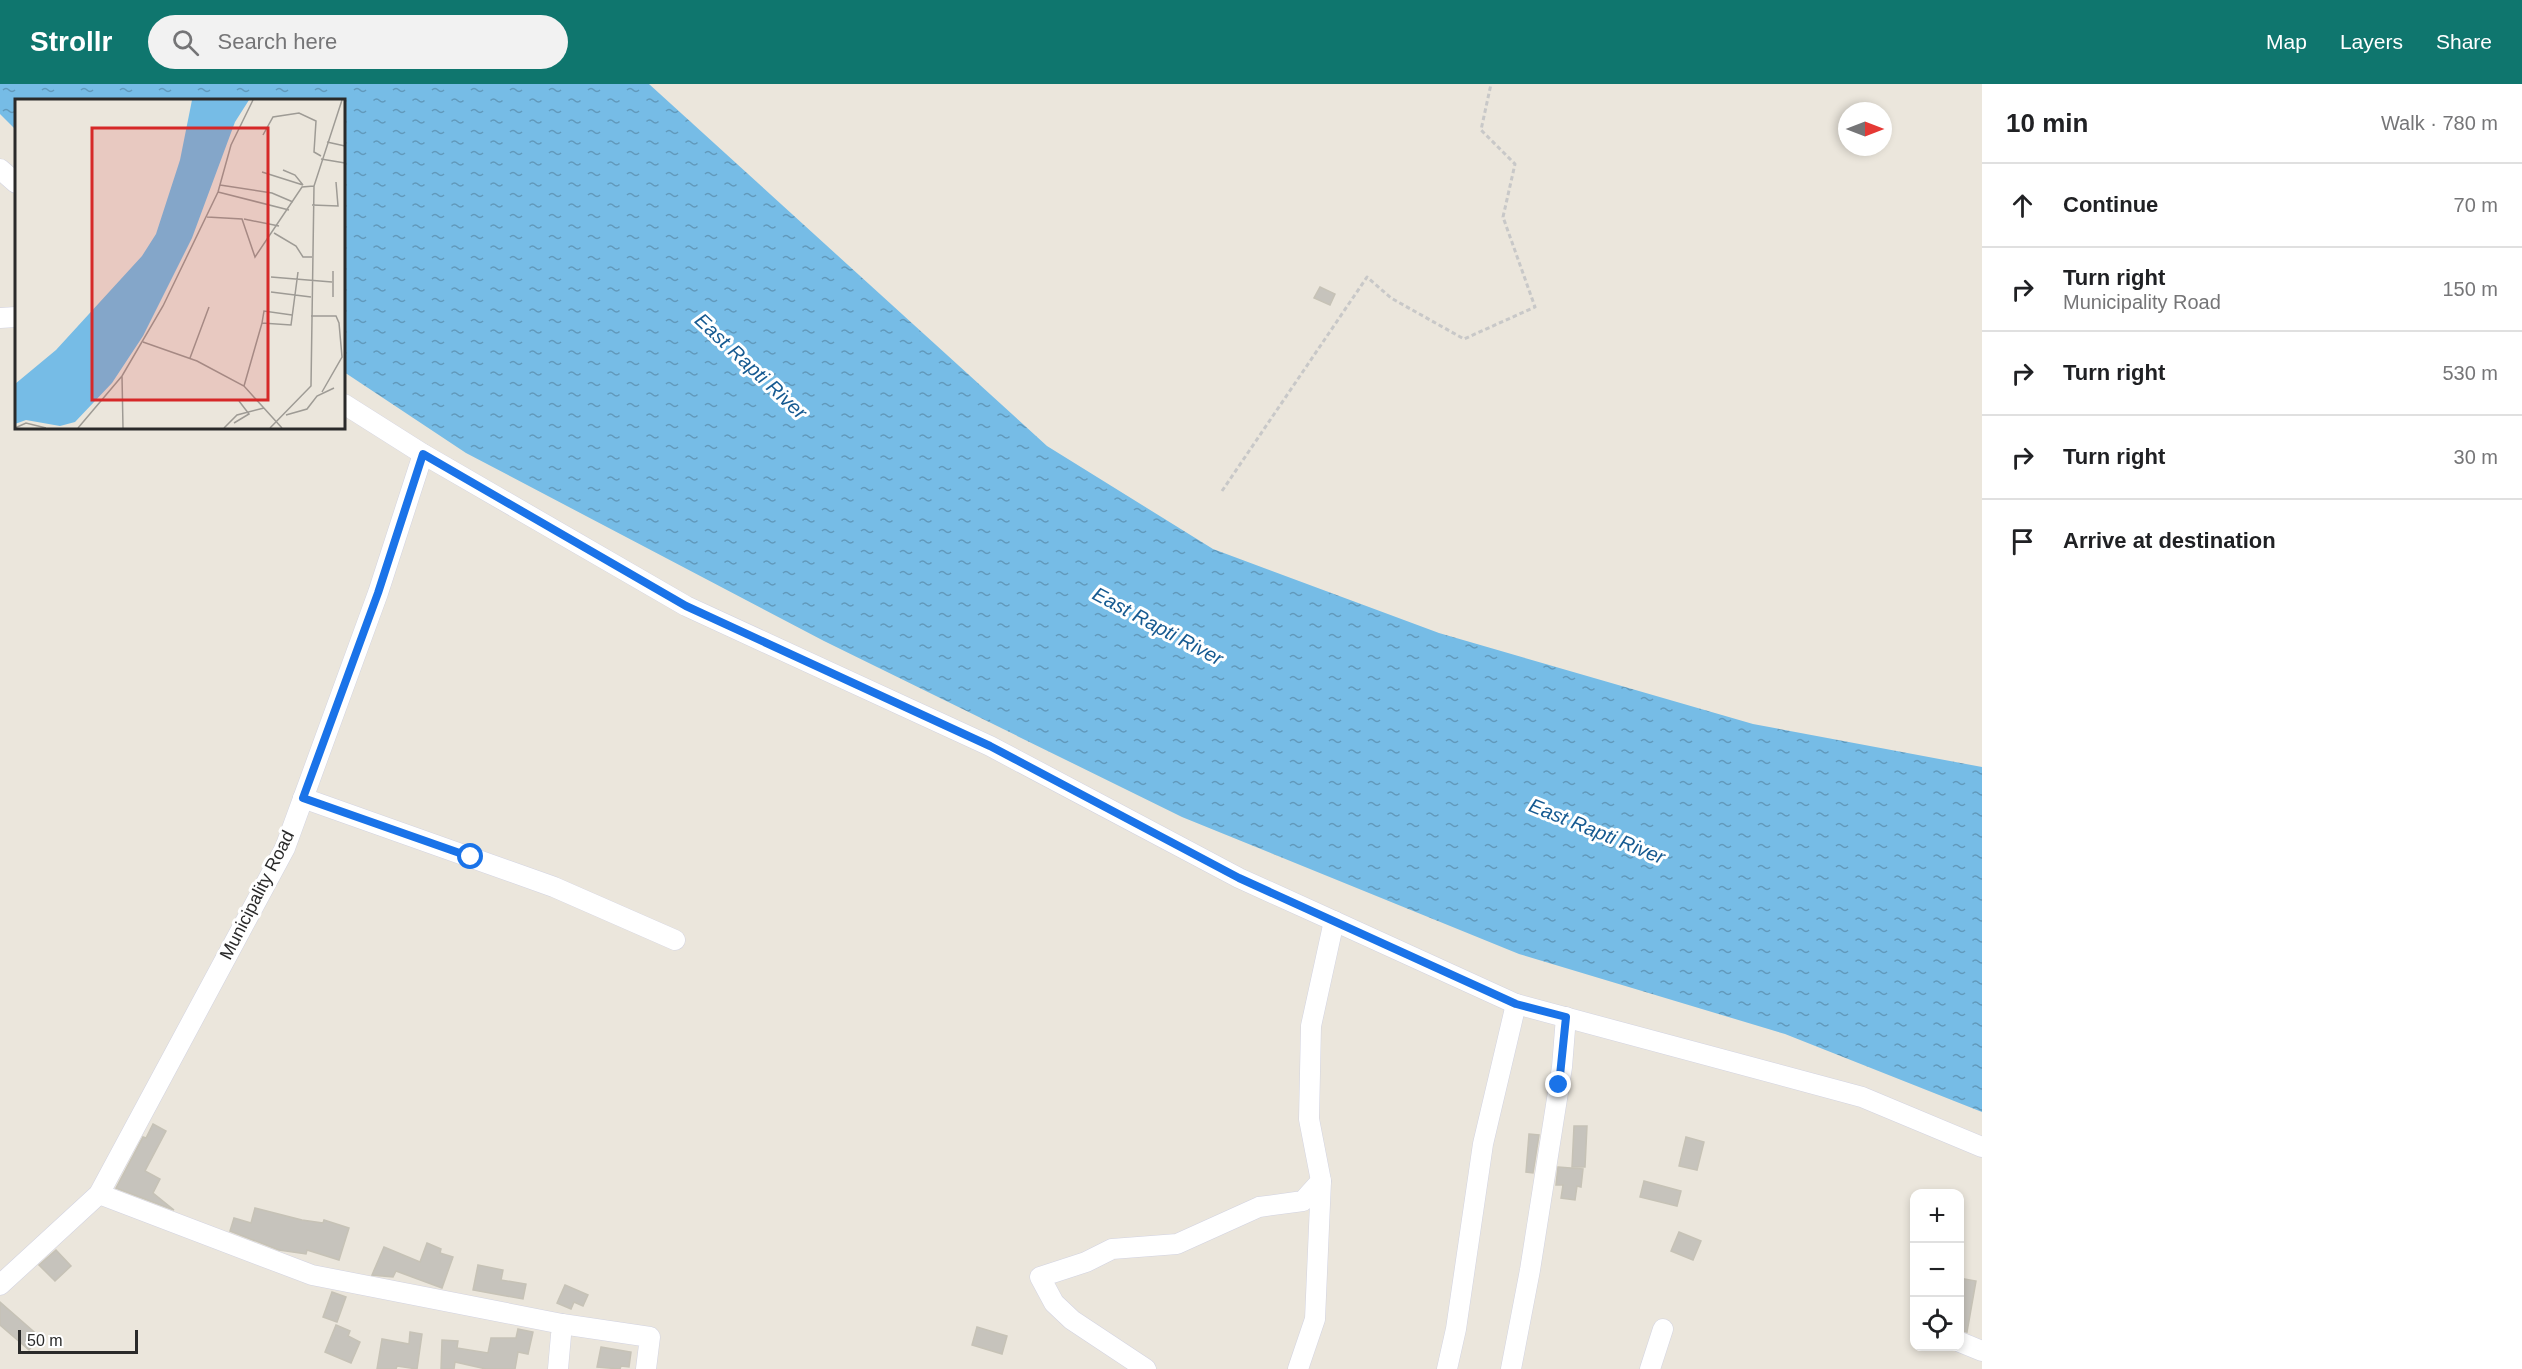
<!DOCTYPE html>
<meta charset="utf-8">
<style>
body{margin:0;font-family:Arial,sans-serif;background:#f2f2f2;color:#202124}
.controls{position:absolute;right:18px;bottom:18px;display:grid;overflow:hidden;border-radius:12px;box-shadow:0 3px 9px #0003}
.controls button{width:54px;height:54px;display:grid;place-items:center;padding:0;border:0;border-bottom:2px solid #e0e0e0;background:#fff;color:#202124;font:30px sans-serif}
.compass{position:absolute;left:1838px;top:18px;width:54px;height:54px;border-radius:50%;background:#fff;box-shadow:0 3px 9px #0003;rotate:90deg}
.scale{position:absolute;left:18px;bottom:15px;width:120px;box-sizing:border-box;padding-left:6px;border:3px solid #2a2a2a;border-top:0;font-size:16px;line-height:21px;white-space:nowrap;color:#2a2a2a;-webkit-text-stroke:4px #fff;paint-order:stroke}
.stop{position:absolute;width:18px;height:18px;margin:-14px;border:4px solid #1a73e8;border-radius:50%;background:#fff}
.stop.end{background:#1a73e8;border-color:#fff;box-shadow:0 2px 6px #0008}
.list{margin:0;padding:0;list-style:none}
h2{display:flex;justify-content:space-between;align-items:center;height:78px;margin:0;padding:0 24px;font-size:26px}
h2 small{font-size:20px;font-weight:400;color:#757577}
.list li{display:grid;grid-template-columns:39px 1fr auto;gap:18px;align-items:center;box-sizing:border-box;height:84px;padding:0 24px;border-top:2px solid #e0e0e0}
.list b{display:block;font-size:22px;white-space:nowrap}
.list p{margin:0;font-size:20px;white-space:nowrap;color:#757577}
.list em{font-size:20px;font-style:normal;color:#757577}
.icon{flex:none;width:33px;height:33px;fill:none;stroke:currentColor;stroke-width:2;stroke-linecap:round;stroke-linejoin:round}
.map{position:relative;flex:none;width:1982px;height:1285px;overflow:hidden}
header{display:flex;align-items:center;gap:36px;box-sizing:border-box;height:84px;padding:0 30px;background:#0f766e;color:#fff}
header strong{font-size:28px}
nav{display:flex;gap:33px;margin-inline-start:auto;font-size:21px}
.search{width:420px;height:54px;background:#f2f2f2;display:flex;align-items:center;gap:15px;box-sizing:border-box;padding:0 21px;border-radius:33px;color:#757577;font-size:22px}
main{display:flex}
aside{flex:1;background:#fff}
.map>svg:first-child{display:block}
</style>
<header>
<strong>Strollr</strong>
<div class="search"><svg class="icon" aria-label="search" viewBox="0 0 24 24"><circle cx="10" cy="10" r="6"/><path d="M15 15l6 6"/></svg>Search here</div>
<nav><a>Map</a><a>Layers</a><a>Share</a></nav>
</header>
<main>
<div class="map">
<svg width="1982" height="1285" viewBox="0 0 1982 1285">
<defs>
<pattern id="water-ripples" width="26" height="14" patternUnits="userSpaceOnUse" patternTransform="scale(1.5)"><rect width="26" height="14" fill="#76bce6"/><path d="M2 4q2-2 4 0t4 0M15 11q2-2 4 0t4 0" fill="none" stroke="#6199bb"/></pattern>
</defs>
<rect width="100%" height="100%" fill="#ebe6dc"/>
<path fill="url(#water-ripples)" d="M0,0H649L1047,362L1213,465L1439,549L1753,640L1982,683V1028L1785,950L1519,870L1182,733L824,557L466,369L344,288V16H16V46L0,30Z"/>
<g fill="#c6c3bc" stroke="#c6c2b6" stroke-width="1.5">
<path d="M1320,203L1335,210L1330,221L1314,214Z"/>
<path d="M153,1040L166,1047L145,1087L160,1095L153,1109L174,1126L116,1104L143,1053L146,1054Z"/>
<path d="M1574,1042H1587L1585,1083H1572Z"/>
<path d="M1529,1050L1539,1051L1533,1089L1526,1088Z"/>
<path d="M1686,1053L1704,1058L1697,1086L1679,1082Z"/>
<path d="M1558,1083L1583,1085L1581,1103L1577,1102L1575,1116L1561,1114L1563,1101H1556Z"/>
<path d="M1644,1097L1681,1107L1677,1122L1640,1113Z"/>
<path d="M255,1124L302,1136L323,1139L324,1136L349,1144L339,1176L307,1166L306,1170L279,1166L230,1147L234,1134L251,1139Z"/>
<path d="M1679,1148L1701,1157L1693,1176L1671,1167Z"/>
<path d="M427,1159L441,1165L440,1169L453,1173L442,1204L396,1187L393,1193L372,1191L384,1163L420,1178Z"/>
<path d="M56,1166L71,1182L55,1197L39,1181Z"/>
<path d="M478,1181L503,1186L501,1196L526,1200L523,1215L473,1206Z"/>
<path d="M1959,1194L1976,1197L1967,1248L1959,1246Z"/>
<path d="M565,1201L588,1211L583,1222L574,1218L571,1225L557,1219Z"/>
<path d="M332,1208L346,1213L337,1238L323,1233Z"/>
<path d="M0,1218L40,1253L29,1266L0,1241Z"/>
<path d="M336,1241L350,1247L348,1252L360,1258L351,1279L325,1268Z"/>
<path d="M977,1243L1007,1252L1002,1270L972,1261Z"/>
<path d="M518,1245L533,1248L528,1270L518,1268L515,1285H486L455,1278L454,1285H441L442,1256L458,1257L457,1264L488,1269L491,1254H516Z"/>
<path d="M410,1248L422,1250L417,1285L397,1282L396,1285H377L382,1255L409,1260Z"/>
<path d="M601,1263L631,1268L629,1283L621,1282L620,1285L597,1283Z"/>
</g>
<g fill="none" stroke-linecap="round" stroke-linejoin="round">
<defs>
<g id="minor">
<path d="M0,85L16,99"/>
<path d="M0,234L16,233"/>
<path d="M344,320L423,370L686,522L990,662L1239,794L1334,837L1516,920L1862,1013L1982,1063"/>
<path d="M303,714L554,803L675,856"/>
<path d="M99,1110L312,1191L562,1240L558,1285"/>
<path d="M0,1201L99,1110L285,764L378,509L423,370"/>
<path d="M562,1240L650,1253L646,1285"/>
<path d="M1960,1258L1982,1267"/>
<path d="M1146,1285L1072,1236L1054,1219L1040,1193L1086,1178L1112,1165L1177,1160L1259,1123L1303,1117L1321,1097L1309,1035L1311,942L1334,837"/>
<path d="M1298,1285L1315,1235L1321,1097"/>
<path d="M1447,1285L1456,1245L1483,1060L1516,920"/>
<path d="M1511,1285L1530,1186L1562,983L1566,933"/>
<path d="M1650,1285L1663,1245"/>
</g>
</defs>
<use href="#minor" stroke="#d2d3e1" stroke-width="21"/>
<path stroke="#c8c8c8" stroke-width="3" stroke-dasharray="4.5 3" stroke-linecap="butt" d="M1222,407L1367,193L1391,214L1464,255L1535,223L1503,133L1515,80L1481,46L1491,0"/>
<use href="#minor" stroke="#fff" stroke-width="20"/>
</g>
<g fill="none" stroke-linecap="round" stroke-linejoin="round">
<path stroke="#1a73e8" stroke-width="8" d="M471,773L303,714L378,509L423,370L686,522L990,662L1239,794L1516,920L1566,933L1559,1001"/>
</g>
<g text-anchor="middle" stroke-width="6" stroke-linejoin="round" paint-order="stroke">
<g font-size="18" fill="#2a2a2a" stroke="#fff">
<text transform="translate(257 811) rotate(-63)" y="6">Municipality Road</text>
</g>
<g font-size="20" font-style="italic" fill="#165a91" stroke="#fff">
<text transform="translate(751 282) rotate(43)" y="7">East Rapti River</text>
<text transform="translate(1158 542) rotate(28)" y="7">East Rapti River</text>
<text transform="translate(1597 747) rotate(22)" y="7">East Rapti River</text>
</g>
</g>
<g transform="translate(15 15)">
<rect width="330" height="330" fill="#ebe6dc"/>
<path d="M177,1H234L220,23L177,139L128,237L97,284L60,323L45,327L11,321L0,325V285L41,251L127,157L141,135L165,61Z" fill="#76bce6"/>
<path fill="none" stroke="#9e9b95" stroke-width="1.5" d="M248,36L258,18L284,14L301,22L299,53L306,57M312,43L330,47M306,60L330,64M268,71L280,76L288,86M247,73L288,86M205,86L257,94L278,103M203,93L274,111M297,106L323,107L321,83M192,118L227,120L240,158L287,88L299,87M229,120L264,127M259,134L281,147L288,158H297M318,172V198M256,178L317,183M256,193L296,198M296,217H321L324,224L327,258L307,293M247,224L249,212L277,216M128,243L182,262L229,287L267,329M175,259L194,208M107,277L108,329M229,287L247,224L276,226L283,173M271,316L292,310L302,297L319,289M219,324L234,315L224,302M0,329L11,324L31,329M63,329L107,277L148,207L203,93L216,46L238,1M209,329L222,316L249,309M255,329L296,287L299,87L327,1"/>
<path fill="#d62828" fill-opacity="0.15" stroke="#d62828" stroke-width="3" d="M77,29H253V301H77Z"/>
<rect width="330" height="330" fill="none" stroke="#2a2a2a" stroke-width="3"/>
</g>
</svg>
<div class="controls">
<button>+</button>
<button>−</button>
<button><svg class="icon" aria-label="locate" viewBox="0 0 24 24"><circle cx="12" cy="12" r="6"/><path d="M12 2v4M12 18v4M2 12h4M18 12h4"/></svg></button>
</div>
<svg class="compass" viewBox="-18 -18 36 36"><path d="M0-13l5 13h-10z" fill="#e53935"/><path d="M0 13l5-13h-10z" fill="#757577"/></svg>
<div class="scale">50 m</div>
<div class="stop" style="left:471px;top:773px"></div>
<div class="stop end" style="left:1559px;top:1001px"></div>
</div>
<aside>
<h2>10 min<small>Walk · 780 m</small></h2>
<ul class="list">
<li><svg class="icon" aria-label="ahead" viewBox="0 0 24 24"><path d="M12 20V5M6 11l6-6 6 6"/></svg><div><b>Continue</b></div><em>70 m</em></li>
<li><svg class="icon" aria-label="right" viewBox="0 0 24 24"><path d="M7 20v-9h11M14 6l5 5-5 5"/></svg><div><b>Turn right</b><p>Municipality Road</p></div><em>150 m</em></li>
<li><svg class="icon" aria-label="right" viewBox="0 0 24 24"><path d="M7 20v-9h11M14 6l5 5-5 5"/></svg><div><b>Turn right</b></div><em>530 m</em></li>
<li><svg class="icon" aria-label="right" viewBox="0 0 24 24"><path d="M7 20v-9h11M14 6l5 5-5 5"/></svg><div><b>Turn right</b></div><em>30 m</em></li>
<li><svg class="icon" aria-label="arrive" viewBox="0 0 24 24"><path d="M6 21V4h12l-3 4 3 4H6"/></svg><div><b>Arrive at destination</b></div></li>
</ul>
</aside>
</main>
